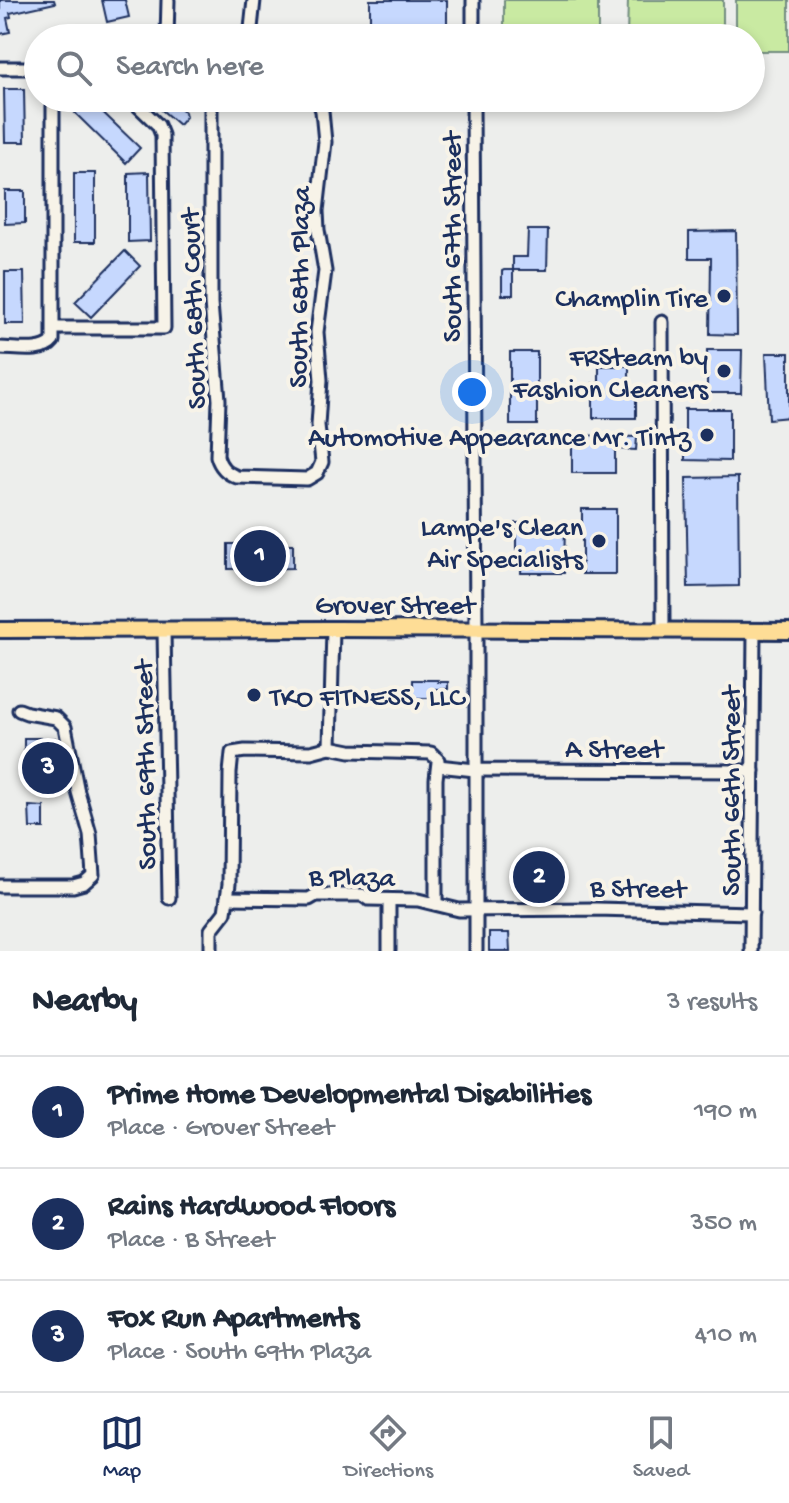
<!DOCTYPE html>
<meta charset="utf-8">
<style>
body{margin:0;font-family:"Gochi Hand",sans-serif;background:#f2f2f3;color:#1f2937}
.you{position:absolute;left:472px;top:392px;width:28px;height:28px;margin:-20px;border:6px solid #fff;border-radius:50%;background:#1a73e8;box-shadow:0 0 0 12px #1a73e833}
.badge{display:grid;place-items:center;width:52px;height:52px;border-radius:50%;background:#1b2f5e;color:#fff;font-size:26px;font-weight:700}
.pin{position:absolute;translate:-50% -50%;border:4px solid #fff;box-shadow:0 2px 8px #0006}
.list{margin:0;padding:0;list-style:none}
h2{display:flex;justify-content:space-between;align-items:center;height:104px;margin:0;padding:0 32px;font-size:34px}
h2 small{font-size:26px;font-weight:400;color:#747a83}
.list li{display:grid;grid-template-columns:52px 1fr auto;gap:24px;align-items:center;box-sizing:border-box;height:112px;padding:0 32px;border-top:2px solid #e0e1e3}
.list b{display:block;font-size:30px;white-space:nowrap}
.list p{margin:0;font-size:26px;white-space:nowrap;color:#747a83}
.list em{font-size:26px;font-style:normal;color:#747a83}
.icon{flex:none;width:44px;height:44px;fill:none;stroke:currentColor;stroke-width:2;stroke-linecap:round;stroke-linejoin:round}
.map{position:relative;flex:none;width:789px;height:951px;overflow:hidden}
.search{position:absolute;background:#fff;box-shadow:0 4px 12px #0003;left:24px;right:24px;top:24px;height:88px;display:flex;align-items:center;gap:20px;box-sizing:border-box;padding:0 28px;border-radius:44px;color:#747a83;font-size:30px}
.sheet{height:440px;background:#fff}
nav{display:flex;justify-content:space-around;align-items:center;box-sizing:border-box;height:112px;border-top:2px solid #e0e1e3;background:#fff;font-size:22px;color:#747a83}
nav a{display:grid;justify-items:center;gap:4px}
nav .on{color:#1b2f5e}
.map>svg:first-child{display:block}
</style>
<div class="map">
<svg width="789" height="951" viewBox="0 0 789 951">
<rect width="100%" height="100%" fill="#edeeec"/>
<filter id="ink" filterUnits="userSpaceOnUse"><feTurbulence type="fractalNoise" baseFrequency=".0125" numOctaves="2"/><feDisplacementMap in="SourceGraphic" scale="16" xChannelSelector="R" yChannelSelector="G"/><feConvolveMatrix kernelMatrix="1 2 1 2 8 2 1 2 1" color-interpolation-filters="sRGB"/></filter>
<g filter="url(#ink)">
<g fill="#c9eaa2" stroke="#728c80" stroke-width="2">
<rect x="504" y="0" width="94" height="38"/>
<path d="M628,0H723V38H627Z"/>
<path d="M736,0H789V51H751V38H736Z"/>
</g>
<g fill="#c6d8fe" stroke="#1b2f5e" stroke-width="2">
<path d="M0,0H54L55,3L10,13L11,17L7,18L10,32L0,34Z"/>
<path d="M102,0H125L129,17L107,22Z"/>
<rect x="370" y="0" width="77" height="38"/>
<path d="M4,89H24L25,142H5Z"/>
<path d="M148,98H169L185,112L186,117L179,125Z"/>
<path d="M89,99L140,148L126,163L75,113Z"/>
<path d="M149,172L150,241L128,242V173Z"/>
<rect x="74" y="173" width="21" height="69"/>
<path d="M5,191H25V223L5,224Z"/>
<path d="M528,230H548L547,270H513V257H527Z"/>
<path d="M736,231L737,335L710,334L711,258H689V232Z"/>
<path d="M125,251L140,266L91,317L75,302Z"/>
<path d="M504,270H513V295H502V271Z"/>
<path d="M5,272H24L25,324H5Z"/>
<path d="M707,350H742L741,393H707Z"/>
<rect x="510" y="352" width="27" height="73"/>
<path d="M766,353H789V417L769,419Z"/>
<path d="M599,366H629V392H636V418H593V383H599Z"/>
<path d="M685,409H730V461L685,460Z"/>
<path d="M572,435L637,437L636,450L615,449V473H572Z"/>
<path d="M738,477L739,586L688,587L686,478Z"/>
<rect x="582" y="509" width="34" height="65"/>
<path d="M516,523H565L564,573H521L522,556L516,549Z"/>
<path d="M228,544H293V568L228,569Z"/>
<path d="M413,680H438V682H448V689H431V698H413Z"/>
<path d="M24,738H55L56,778H52V788H36L37,777H40V759H37L36,756V748L24,749Z"/>
<path d="M29,806L44,807V828H30Z"/>
<path d="M489,933H509L510,951H489Z"/>
</g>
<g fill="none" stroke-linecap="round" stroke-linejoin="round">
<defs>
<g id="minor">
<path d="M473,0V38"/>
<path d="M167,38L168,0"/>
<path d="M250,38L254,0"/>
<path d="M0,68H38"/>
<path d="M211,98V303L219,400L217,456C220,467 226,473 237,477L307,479L317,473L322,462L318,425L321,380L317,332L325,271L318,230L317,211L325,142L322,111L318,98"/>
<path d="M473,98L476,630V951"/>
<path d="M662,322L663,630"/>
<path d="M54,328H164L162,135L158,125L130,98"/>
<path d="M0,348C16,348 43,354 53,341V98"/>
<path d="M164,631L169,898"/>
<path d="M330,747L333,629"/>
<path d="M438,766L475,770L753,771"/>
<path d="M0,886H73L84,883L93,875L90,834L78,792L65,727L56,718L27,713L19,710"/>
<path d="M227,898L309,899L316,895H362L368,899L418,900L459,910L596,909L752,913"/>
<path d="M211,951V930L225,912L229,884L230,773L232,753L245,751L311,752L330,747L350,751L431,753L438,760V762L436,779V904"/>
<path d="M389,951V900"/>
<path d="M751,951L754,631"/>
</g>
<path id="major" d="M0,630L333,629L789,631"/>
</defs>
<use href="#minor" stroke="#1b2f5e" stroke-width="17"/>
<use href="#major" stroke="#1b2f5e" stroke-width="20"/>
<use href="#minor" stroke="#f7f3e8" stroke-width="11"/>
<use href="#major" stroke="#fedd96" stroke-width="14"/>
</g>
</g>
<g fill="#1b2f5e" stroke="#f7f3e8" stroke-width="3">
<circle cx="724" cy="296" r="8"/>
<circle cx="724" cy="371" r="8"/>
<circle cx="707" cy="435" r="8"/>
<circle cx="599" cy="541" r="8"/>
<circle cx="254" cy="695" r="8"/>
</g>
<g text-anchor="middle" stroke-width="8" stroke-linejoin="round" paint-order="stroke">
<g font-size="28" fill="#1b2f5e" stroke="#f7f3e8">
<text transform="translate(450 237) rotate(-90)" y="10">South 67th Street</text>
<text transform="translate(297 287) rotate(-89)" y="10">South 68th Plaza</text>
<text transform="translate(191 309) rotate(-92)" y="10">South 68th Court</text>
<text x="395" y="613">Grover Street</text>
<text x="614" y="757">A Street</text>
<text transform="translate(143 765) rotate(-91)" y="10">South 69th Street</text>
<text transform="translate(729 791) rotate(-90)" y="10">South 66th Street</text>
<text transform="translate(352 875) rotate(1)" y="10">B Plaza</text>
<text transform="translate(638 886) rotate(1)" y="10">B Street</text>
</g>
<g font-size="28" fill="#1b2f5e" stroke="#f7f3e8" text-anchor="end">
<text x="708" y="306">Champlin Tire</text>
<text x="708" y="365">FRSteam by<tspan x="708" dy="32">Fashion Cleaners</tspan></text>
<text x="691" y="445">Automotive Appearance Mr. Tintz</text>
<text x="583" y="535">Lampe's Clean<tspan x="583" dy="32">Air Specialists</tspan></text>
<text x="270" y="705" text-anchor="start">TKO FITNESS, LLC</text>
</g>
</g>
</svg>
<div class="you"></div>
<div class="pin badge" style="left:260px;top:556px">1</div>
<div class="pin badge" style="left:539px;top:877px">2</div>
<div class="pin badge" style="left:48px;top:768px">3</div>
<div class="search"><svg class="icon" aria-label="search" viewBox="0 0 24 24"><circle cx="10" cy="10" r="6"/><path d="M15 15l6 6"/></svg>Search here</div>
</div>
<section class="sheet">
<h2>Nearby<small>3 results</small></h2>
<ul class="list">
<li><span class="badge">1</span><div><b>Prime Home Developmental Disabilities</b><p>Place · Grover Street</p></div><em>190 m</em></li>
<li><span class="badge">2</span><div><b>Rains Hardwood Floors</b><p>Place · B Street</p></div><em>350 m</em></li>
<li><span class="badge">3</span><div><b>Fox Run Apartments</b><p>Place · South 69th Plaza</p></div><em>410 m</em></li>
</ul>
</section>
<nav>
<a class="on"><svg class="icon" aria-label="map" viewBox="0 0 24 24"><path d="M3 6l6-2 6 2 6-2v14l-6 2-6-2-6 2zM9 4v14M15 6v14"/></svg>Map</a>
<a><svg class="icon" aria-label="directions" viewBox="0 0 24 24"><path d="M12 3l9 9-9 9-9-9zM9 14v-3h6M13 9l2 2-2 2"/></svg>Directions</a>
<a><svg class="icon" aria-label="saved" viewBox="0 0 24 24"><path d="M7 4h10v16l-5-4-5 4z"/></svg>Saved</a>
</nav>
